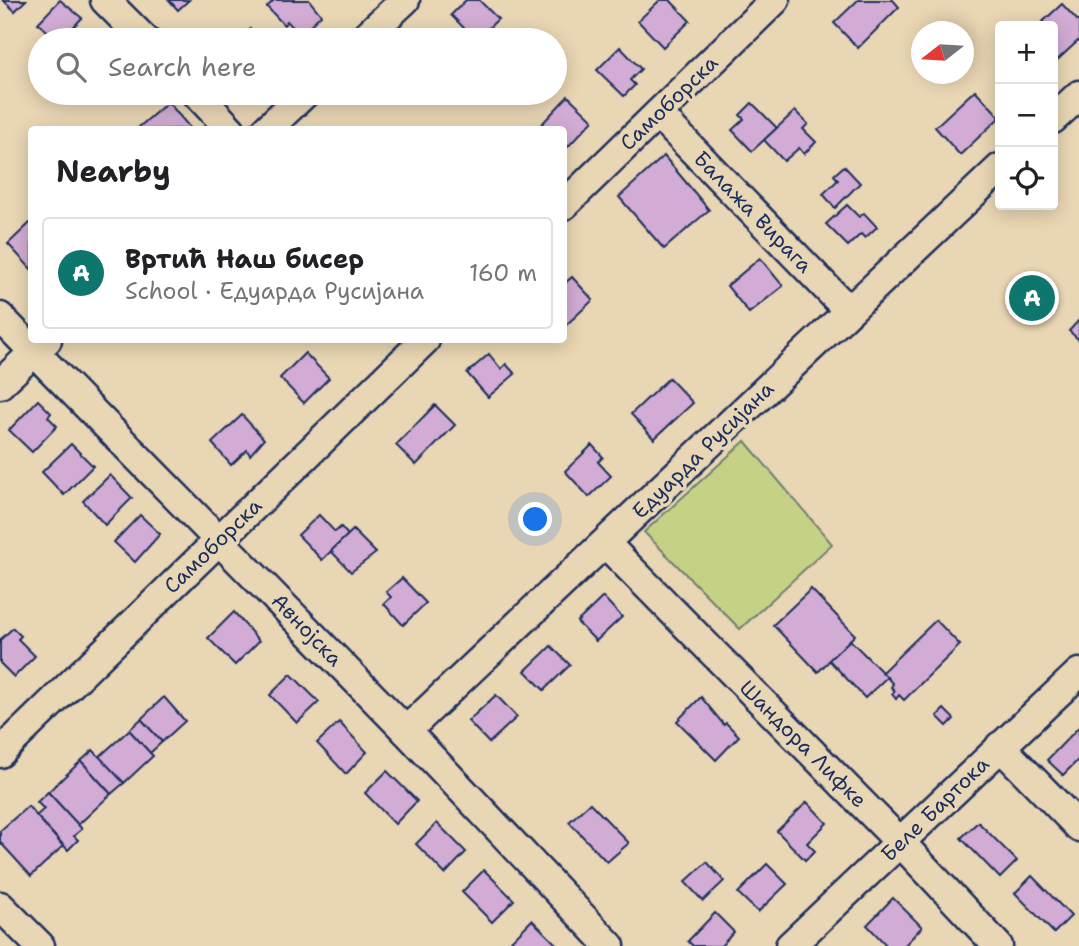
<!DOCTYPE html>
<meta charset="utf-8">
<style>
body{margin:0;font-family:"Shantell Sans",sans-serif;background:#f6f6f6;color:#202124}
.controls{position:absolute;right:21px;top:21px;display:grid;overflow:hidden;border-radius:7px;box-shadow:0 4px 18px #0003}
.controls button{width:63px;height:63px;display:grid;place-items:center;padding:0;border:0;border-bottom:2px solid #e0e0e0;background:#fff;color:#202124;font:35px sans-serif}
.compass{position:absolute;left:911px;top:21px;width:63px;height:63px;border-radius:50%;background:#fff;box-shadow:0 4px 18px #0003;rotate:253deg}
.you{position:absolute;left:536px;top:520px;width:24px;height:24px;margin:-18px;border:5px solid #fff;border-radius:50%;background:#1a73e8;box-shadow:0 0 0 10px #1a73e833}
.badge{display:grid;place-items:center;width:46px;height:46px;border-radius:50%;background:#0f766e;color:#fff;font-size:23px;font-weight:700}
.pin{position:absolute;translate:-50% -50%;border:4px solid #fff;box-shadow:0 2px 7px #0006}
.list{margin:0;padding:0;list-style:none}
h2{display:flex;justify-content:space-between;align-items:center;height:91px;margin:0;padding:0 28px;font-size:30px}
h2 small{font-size:23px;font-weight:400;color:#757577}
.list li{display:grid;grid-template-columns:46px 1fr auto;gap:21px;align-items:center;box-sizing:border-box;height:112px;margin:0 14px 14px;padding:0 14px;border:2px solid #e0e0e0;border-radius:7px}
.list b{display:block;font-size:26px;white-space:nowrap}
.list p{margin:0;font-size:23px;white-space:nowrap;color:#757577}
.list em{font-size:23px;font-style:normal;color:#757577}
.icon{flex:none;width:38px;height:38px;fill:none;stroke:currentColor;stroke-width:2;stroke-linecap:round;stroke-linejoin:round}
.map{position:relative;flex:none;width:1079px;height:946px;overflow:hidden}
.search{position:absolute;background:#fff;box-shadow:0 4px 18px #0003;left:28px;top:28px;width:539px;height:77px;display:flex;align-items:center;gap:18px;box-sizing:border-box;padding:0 24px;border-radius:38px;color:#757577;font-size:26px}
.panel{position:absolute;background:#fff;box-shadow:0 4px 18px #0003;left:28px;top:126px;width:539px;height:217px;border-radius:7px}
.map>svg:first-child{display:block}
</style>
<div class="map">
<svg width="1079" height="946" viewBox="0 0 1079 946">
<rect width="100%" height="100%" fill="#e9d6b4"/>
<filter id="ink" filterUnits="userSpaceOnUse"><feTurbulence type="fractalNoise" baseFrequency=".0143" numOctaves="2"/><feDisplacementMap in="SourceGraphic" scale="14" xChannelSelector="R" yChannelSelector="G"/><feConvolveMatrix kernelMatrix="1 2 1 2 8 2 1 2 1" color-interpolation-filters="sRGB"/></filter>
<g filter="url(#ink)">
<path fill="#c5d286" stroke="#708072" stroke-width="2" d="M745,441L832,544L740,629L644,532Z"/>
<g fill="#d2acd4" stroke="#1b2f5e" stroke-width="2">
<path d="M3,0H26L15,11Z"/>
<path d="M60,0L82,18L61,40H57L38,23Z"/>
<path d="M169,0H189L178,10Z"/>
<path d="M274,0H309L321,15L300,35L287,21L284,25L267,7Z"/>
<path d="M466,0H479L498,19L476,40L451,15Z"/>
<path d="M660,0H670L690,21L663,47L638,21Z"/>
<path d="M858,0H893L899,7L858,48L834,23Z"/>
<path d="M1062,4L1079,22V40L1053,64V26H1038Z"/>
<path d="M250,29L260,40H238Z"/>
<path d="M620,47L641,69L630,80L635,85L624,96L597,70Z"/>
<path d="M975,90L1000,117L960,155L935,127Z"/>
<path d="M568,96L593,120L564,151V130L539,127Z"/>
<path d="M168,102L191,129L140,130L138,128Z"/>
<path d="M752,103L777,128L752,151L732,130L744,119L740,115Z"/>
<path d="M795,111L808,124L803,129L816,142L804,154L799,148L784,161L764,140Z"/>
<path d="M664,156L709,210L664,249L619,197Z"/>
<path d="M844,166L860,183L835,208L823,194L838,180L834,175Z"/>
<path d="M847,205L859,217L864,213L877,227L865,238L861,234L848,246L826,224Z"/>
<path d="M31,222L32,223V270L8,244Z"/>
<path d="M760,258L783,286L749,313L727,286Z"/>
<path d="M572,277L593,300L564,327V284Z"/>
<path d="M1079,320V340L1069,331Z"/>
<path d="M305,353L329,378L304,403L280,378Z"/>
<path d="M489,354L501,369L506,364L515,374L488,397L467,373Z"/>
<path d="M669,378L693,403L654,439L631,414Z"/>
<path d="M38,400L51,413L48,417L57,426L32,452L9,430Z"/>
<path d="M435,405L455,425L416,465L396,445Z"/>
<path d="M242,415L264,439L250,455L247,450L231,465L212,443Z"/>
<path d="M71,444L93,466L64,495L42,472Z"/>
<path d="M592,445L603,457L598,462L611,476L589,497L565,471Z"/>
<path d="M110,475L132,498L105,525L83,501Z"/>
<path d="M140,515L160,534L135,562L114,542Z"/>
<path d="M319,515L335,532L341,527L348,535L322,560L298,535Z"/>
<path d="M353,530L376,553L351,572L331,551Z"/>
<path d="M402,578L426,603L403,625L384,604L391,597L386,592Z"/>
<path d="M811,589L855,635L818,672L773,625Z"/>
<path d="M603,597L622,617L596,641L577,622Z"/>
<path d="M234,612L259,641L235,665L208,638Z"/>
<path d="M936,620L960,645L904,700L899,695L896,699L892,694L895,691L891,687L893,684L882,672Z"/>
<path d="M13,628L21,636L18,639L35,656L14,677L0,663V640Z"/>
<path d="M850,640L887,677L865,698L829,660Z"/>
<path d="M551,646L570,665L544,690L525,671Z"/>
<path d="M291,674L319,702L297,723L270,695Z"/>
<path d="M496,695L517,717L489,743L468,721Z"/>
<path d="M164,697L185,721L162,742L141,719Z"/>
<path d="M701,697L724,725L726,723L739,736L716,760L677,721Z"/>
<path d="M944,709L954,719L947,726L937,716Z"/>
<path d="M141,719L162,742L150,753L129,730Z"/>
<path d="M339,722L367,752L346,774L317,743Z"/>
<path d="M1079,727V759L1063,775L1047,760Z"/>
<path d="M129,730L153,756L124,783L99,757Z"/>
<path d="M93,750L124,783L111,794L81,761Z"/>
<path d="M81,761L111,794L78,825L48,792Z"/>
<path d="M387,771L417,801L395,824L365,793Z"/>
<path d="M48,792L82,829L74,836L78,840L68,850L36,816L44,809L37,802Z"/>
<path d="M807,802L827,823L807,843L815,851L805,860L777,831Z"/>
<path d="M590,803L629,843L607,862L569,822Z"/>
<path d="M28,806L63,846L31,876L0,842V831Z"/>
<path d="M978,822L1017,861L1000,878L961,838Z"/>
<path d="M437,823L466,852L445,874L416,844Z"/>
<path d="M707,862L724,881L703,901L685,882Z"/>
<path d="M767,864L787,884L758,912L738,893Z"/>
<path d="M484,870L514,900L492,922L462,892Z"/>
<path d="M1032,876L1071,916L1054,933L1015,893Z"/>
<path d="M893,898L922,927L904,946H887L867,925Z"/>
<path d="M715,913L734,932L721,946H693L688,941Z"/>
<path d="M532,920L558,946H515L511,941Z"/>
</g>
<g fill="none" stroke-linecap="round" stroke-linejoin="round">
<defs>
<g id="street">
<path d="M105,0L145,40"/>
<path d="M362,40L405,0"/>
<path d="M196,93L231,130"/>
<path d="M658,114L848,310"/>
<path d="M1053,119L1079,95"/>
<path d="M266,130L305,93"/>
<path d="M564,205L775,0"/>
<path d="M0,317L406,731L610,946"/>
<path d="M0,384L47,340"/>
<path d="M606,544L901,843L998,946"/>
<path d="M406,731L1000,168"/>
<path d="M1000,746L1079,827"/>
<path d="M0,753L425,340"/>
<path d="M0,906L40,946"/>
<path d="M790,946L1079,673"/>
</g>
</defs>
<use href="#street" stroke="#1b2f5e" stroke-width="33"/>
<use href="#street" stroke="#e9d6b4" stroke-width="28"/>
</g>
</g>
<g text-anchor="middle" stroke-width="7" stroke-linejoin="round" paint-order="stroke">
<g font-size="21" fill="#1b2f5e" stroke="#e9d6b4">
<text transform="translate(669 103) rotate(-44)" y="7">Самоборска</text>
<text transform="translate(753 212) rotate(46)" y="7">Балажа Вирага</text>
<text transform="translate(703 450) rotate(-44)" y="7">Едуарда Русијана</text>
<text transform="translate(213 546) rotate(-44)" y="7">Самоборска</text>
<text transform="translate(307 630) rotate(46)" y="7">Авнојска</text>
<text transform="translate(803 744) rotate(45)" y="7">Шандора Лифке</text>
<text transform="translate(935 809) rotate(-44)" y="7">Беле Бартока</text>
</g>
</g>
</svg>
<div class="controls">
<button>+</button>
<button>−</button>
<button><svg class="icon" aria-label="locate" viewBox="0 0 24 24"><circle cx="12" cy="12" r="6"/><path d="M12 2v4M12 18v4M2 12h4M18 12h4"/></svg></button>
</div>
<svg class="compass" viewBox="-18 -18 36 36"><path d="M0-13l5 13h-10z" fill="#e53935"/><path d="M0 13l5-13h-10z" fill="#757577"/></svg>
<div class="you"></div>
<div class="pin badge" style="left:1032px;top:298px">A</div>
<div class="search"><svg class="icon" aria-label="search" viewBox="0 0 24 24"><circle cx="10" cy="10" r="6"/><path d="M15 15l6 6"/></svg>Search here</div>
<section class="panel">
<h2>Nearby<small></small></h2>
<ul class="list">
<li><span class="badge">A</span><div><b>Вртић Наш бисер</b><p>School · Едуарда Русијана</p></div><em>160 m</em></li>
</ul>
</section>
</div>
